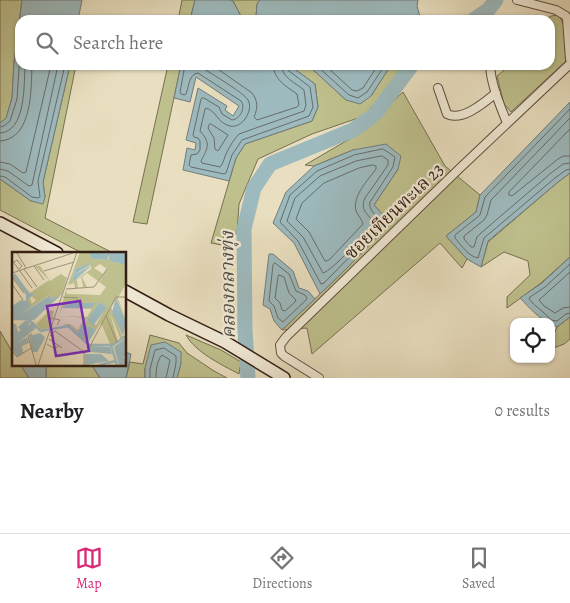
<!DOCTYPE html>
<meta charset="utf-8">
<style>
body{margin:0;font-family:Alegreya,"Noto Serif Thai",serif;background:#f6f6f6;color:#202124}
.controls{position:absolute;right:15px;bottom:15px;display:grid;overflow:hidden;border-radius:10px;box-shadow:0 1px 4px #0004}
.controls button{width:45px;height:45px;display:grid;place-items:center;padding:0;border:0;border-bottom:1px solid #e0e0e0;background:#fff;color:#202124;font:25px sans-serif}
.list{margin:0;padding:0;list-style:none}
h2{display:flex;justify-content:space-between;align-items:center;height:65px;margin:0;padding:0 20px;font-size:21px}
h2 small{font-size:16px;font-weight:400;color:#757577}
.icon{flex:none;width:28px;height:28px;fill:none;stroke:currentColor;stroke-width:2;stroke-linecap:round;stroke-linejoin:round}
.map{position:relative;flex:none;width:570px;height:378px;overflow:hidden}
.search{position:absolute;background:#fff;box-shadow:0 1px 4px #0004;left:15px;right:15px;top:15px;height:55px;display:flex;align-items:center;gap:12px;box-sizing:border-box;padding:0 18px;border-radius:15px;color:#757577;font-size:19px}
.sheet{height:155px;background:#fff}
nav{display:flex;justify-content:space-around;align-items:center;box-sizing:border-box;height:70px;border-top:1px solid #e0e0e0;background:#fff;font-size:14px;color:#757577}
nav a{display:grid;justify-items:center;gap:2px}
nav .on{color:#db2777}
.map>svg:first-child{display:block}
</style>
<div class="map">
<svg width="570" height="378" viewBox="0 0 570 378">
<rect width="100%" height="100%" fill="#e9dfc0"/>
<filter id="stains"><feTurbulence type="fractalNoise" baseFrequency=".004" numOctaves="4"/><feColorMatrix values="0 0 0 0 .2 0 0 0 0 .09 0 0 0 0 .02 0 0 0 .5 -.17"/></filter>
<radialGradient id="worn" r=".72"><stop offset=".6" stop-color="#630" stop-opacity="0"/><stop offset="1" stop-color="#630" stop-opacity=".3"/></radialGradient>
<g fill="#bec08d" stroke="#786f51">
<path d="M0,0H22L14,63L12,98L6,119L0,123Z"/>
<path d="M182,0H195L190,20H178Z"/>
<path d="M230,0H260L257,4L256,17L259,20H243L233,1Z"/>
<path d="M559,15L564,25L566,61L511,112L504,104L497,76L510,65H550V20H545L551,16Z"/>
<path d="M70,65H76L45,218L113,253H82L0,210V179L31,201L45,197L43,182Z"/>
<path d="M168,65H181L147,224L133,222Z"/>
<path d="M289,65H308L346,100L371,96L391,65H407L364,116L312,134L258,159L239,204L237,234L224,233L222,245L211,243L236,158L245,144L312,121L318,107L315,84Z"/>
<path d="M403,92L445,166L480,195L476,212L446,236L467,259L462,268L440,243L312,354L307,328L282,330L343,272L390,223L374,205L398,169L353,150L314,166L305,165L358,134Z"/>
<path d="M570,173V257L541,283L507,308V297L530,275L528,261L504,252L481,267L488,242L558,182Z"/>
<path d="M570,317V339L564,344L551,349V339H552L557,327Z"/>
<path d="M0,331L14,355V364H20L29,378H0Z"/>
<path d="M150,335L179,343L187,353L214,371L227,378H177L181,363L145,368V378H126L130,362L143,364Z"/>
<path d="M186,335L221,350L241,362L239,374C222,365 195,352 186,335Z"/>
<path d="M46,364H91L100,378H46Z"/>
</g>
<g fill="#9dbabe" stroke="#737c7a">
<path d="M22,0H82L78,20H20V65H70L43,182L45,197L43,204L31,201L0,179V123L6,118L12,98L14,63Z"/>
<path d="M195,0H230L233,1L243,20H190Z"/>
<path d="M260,0H418L417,6L421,20H259L256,17L257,4Z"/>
<path d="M181,65H289L315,84L318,107L312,121L245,144L236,158L229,181L183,170L187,148L195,150L196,143L186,140L198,88L227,106L225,110L233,116L239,106L196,77L190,102L174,98Z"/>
<path d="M308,65H391L371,96L360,104L346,100Z"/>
<path d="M570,102V173L558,182L488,241L481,267L467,259L446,236L476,212L480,195Z"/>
<path d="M386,144L401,156L398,169L374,205L391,223L343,272L320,294L294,243L273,223L286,192L314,166L353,150Z"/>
<path d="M269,254H273L293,271L299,288L308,291L315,299L282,330L274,321L270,309L263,305Z"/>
<path d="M570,257V317L557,327L551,324V322C539,320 529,307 520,298L542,283Z"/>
<path d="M165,342L181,352V363L177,378H145V368L151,345Z"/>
<path d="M125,352L131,354L126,378H100L91,364H125Z"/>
<path d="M20,364H46V378H29Z"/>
</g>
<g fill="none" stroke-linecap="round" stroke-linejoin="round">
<g stroke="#686c6a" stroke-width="1">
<path d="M185,65L180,92L181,94L185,95L186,94C189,86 189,74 198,73L241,101C246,108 240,119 232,120L222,114L219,107L204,98H202L201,99L193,135L194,137L198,138L200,141V150L197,154L191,155L189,165L191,167L224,174L226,173L232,155L242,140L309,116L313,107L310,87L289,71L287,65"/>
<path d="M192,65L193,67H199L204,69C212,74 244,93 248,100C254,110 242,129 230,126C217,123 217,111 206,108L205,109L200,131C211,143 208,148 201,161L202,163L220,167C224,163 224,157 227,152C230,146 234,139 239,134L304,111L306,105L304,90C296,83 282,78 281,65"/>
<path d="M212,65L252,93C258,101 258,108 254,117L257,120L297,107L299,105L297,94C286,86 274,80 273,65"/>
<path d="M316,65L349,95L358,98L367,92L385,65"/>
<path d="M325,65L352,90L357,91L363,88L378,65"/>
<path d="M570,109L485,197L480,215L455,235V238C462,246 468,256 478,258L484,238L555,178L566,170L570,169"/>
<path d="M570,118L491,200L487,215L484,220L464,236V239L471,247H474L477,237L481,233L551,173L563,164L570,163"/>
<path d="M211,124L228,135L218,151L215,149L214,138L208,128L209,125Z"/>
<path d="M0,127L4,126L10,121L17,99L20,54"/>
<path d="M570,129L509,192V195L512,196L558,159L563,156H570"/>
<path d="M0,133C26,132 24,84 25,65"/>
<path d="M0,141C33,139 31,88 32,65"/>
<path d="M383,149L395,157L393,167L370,202C368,210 377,216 382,222V224L324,283L321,284L298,241L280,222L290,195L317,171L354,155Z"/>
<path d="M382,156L388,160V165L365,198C359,212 370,214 374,224C365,234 333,270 323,273L303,237L287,221L295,198L320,176L356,161Z"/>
<path d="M0,162L10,164L23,173L26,172L51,65"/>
<path d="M373,165L376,166V169C368,180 352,196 356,211C358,216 362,219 363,224L330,259L327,261H325L309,232L296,219L302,203L324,183L359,168Z"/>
<path d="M0,169L8,171L29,186L32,185L58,65"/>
<path d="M0,176L5,177L32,197L38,198L40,197L38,181L65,65"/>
<path d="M275,263L289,274L296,291L305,295L307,298L306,300L283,322L278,318L274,306L269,301L273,265Z"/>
<path d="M570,264L545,287L530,297L529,299C535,307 545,312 551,320L557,321L566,314L570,313"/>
<path d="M570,272L539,300L544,306L555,313L563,308L570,307"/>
<path d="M279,275L284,277L289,293L296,300L295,302L285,311L282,310L280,303L275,298L278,277Z"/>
<path d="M150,378V369L155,350L164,348L176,356V363L173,378"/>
<path d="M156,378C156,370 157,360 162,355L170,360L166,378"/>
</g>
<g stroke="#9dbabe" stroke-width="15">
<path d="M473,20L488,10L496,0"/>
<path d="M248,378L245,330L244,229L254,188L270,164L353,130L366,121L376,113L412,65"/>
</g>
<defs>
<g id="street">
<path d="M517,0L556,10L566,16L567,19L570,59"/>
<path d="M490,65C491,85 500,105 507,123"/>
<path d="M438,88L447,114C462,122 485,102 496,93"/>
<path d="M319,378L284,356L281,353L280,345L286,337L460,168L570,64"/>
</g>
<g id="secondary">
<path d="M0,223L57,253"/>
<path d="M125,291L169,315L225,342L284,378"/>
</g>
</defs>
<use href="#street" stroke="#604e40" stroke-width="10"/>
<use href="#secondary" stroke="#331e15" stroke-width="14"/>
<use href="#street" stroke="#f1ead6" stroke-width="8"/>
<use href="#secondary" stroke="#f1ead6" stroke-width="11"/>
</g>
<g text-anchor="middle" stroke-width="4.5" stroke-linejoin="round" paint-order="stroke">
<g font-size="18" fill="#331e15" stroke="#f1ead6">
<text transform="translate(394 211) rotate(-44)" y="6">ซอยเทียนทะเล 23</text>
</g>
<g font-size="19" font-style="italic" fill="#534d48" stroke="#f1ead6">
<text transform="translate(227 285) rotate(-91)" y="7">คลองกลางทุ่ง</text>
</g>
</g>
<g transform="translate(12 252)">
<rect width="114" height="114" fill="#e9dfc0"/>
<path d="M68,0H77L80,7L94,8L95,0L97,9L114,13V31L106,46L114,69L105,47L99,55L110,84H114L109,88L98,61L106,90L103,92H98L89,71L84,78L71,71L65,82L75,85L73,88L64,82L58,74L50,72H58L66,78L72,66L51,64L75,65L80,57L50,56L47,64L54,38L55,42L88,43L94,35L87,30L95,17L88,12L82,16L91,22L86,29L75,21L70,25L75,35H71L69,25L65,28L66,36H63L62,31L56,33ZM80,11L62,22L79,13V17L60,31L63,17ZM87,50L94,55L84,73L75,68ZM23,14H28L38,29L49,22L55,26L50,42L40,47L37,43L9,62L10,66H15L22,68H2L0,66L19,54L15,49L0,59L18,46L20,52L24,48L20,45L23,42H17L2,21L18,41L37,28ZM38,58L42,59L38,76L30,78L24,72Z" fill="#bec08d" fill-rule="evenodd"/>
<path d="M77,0H94L95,4V0H114V13L97,9V4L94,8L80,7ZM81,10L62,23L80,13L60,31L63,17ZM3,21L17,41L23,42L15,48L19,54L11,61L38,43L39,47L50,42L22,68L0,66V54L9,48L14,49V43L1,25ZM104,46L114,69L111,84L100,60ZM57,50L60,51H83L79,56H51ZM87,50L95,55L81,74L75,68ZM14,68L19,70L15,74L20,71L24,76L7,90L15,85L17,91L10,94L11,101L5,105L0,97V71L4,72L6,80L9,78L6,75ZM71,71L84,78L76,91L77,87L65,82ZM28,81L33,85L31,90L25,100H20L17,84ZM114,86V105L110,106H114V113H107L102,95ZM77,94L98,95L100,102L78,100ZM73,102H89L97,109L73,113Z" fill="#9dbabe"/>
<path fill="none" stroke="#9dbabe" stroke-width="2.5" d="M0,67H16L29,79L56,74L77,93H101L114,84M99,93L105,113M87,113L104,109"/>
<path fill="none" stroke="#a0927c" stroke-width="1" d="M5,1L14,16M0,8L20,36M2,10L5,8L10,14L7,17M22,14L32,28M12,17L25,35M32,19L62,10M0,21L64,0M0,25L12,41M0,32L11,48M54,37L82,35L95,17M51,45L66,46M94,64L105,90M39,66L48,68L45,73M20,82L16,84L24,113M38,84L43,79L72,100V113M37,87L50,96M35,92L43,97L47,93M0,99L5,105L19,96M72,100L76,98L104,45H114M26,113L65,0"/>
<path fill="#7b2cbf" fill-opacity="0.15" stroke="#7b2cbf" stroke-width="2.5" d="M68,49L77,99L44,104L35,54Z"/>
<rect width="114" height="114" fill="none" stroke="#331e15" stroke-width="2.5"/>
</g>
<rect width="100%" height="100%" filter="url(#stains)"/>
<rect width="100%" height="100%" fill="url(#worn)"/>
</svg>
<div class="controls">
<button><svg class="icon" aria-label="locate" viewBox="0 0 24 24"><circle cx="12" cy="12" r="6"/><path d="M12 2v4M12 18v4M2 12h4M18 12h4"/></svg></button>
</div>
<div class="search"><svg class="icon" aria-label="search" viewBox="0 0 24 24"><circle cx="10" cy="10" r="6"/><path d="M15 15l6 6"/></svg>Search here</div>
</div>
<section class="sheet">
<h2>Nearby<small>0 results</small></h2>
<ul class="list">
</ul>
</section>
<nav>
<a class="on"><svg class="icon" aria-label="map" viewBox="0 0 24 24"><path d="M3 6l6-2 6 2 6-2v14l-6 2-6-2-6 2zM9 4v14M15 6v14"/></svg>Map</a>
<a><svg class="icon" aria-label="directions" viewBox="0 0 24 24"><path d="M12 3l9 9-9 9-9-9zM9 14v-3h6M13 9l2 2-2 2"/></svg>Directions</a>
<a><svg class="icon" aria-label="saved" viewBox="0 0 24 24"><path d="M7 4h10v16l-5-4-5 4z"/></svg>Saved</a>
</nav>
